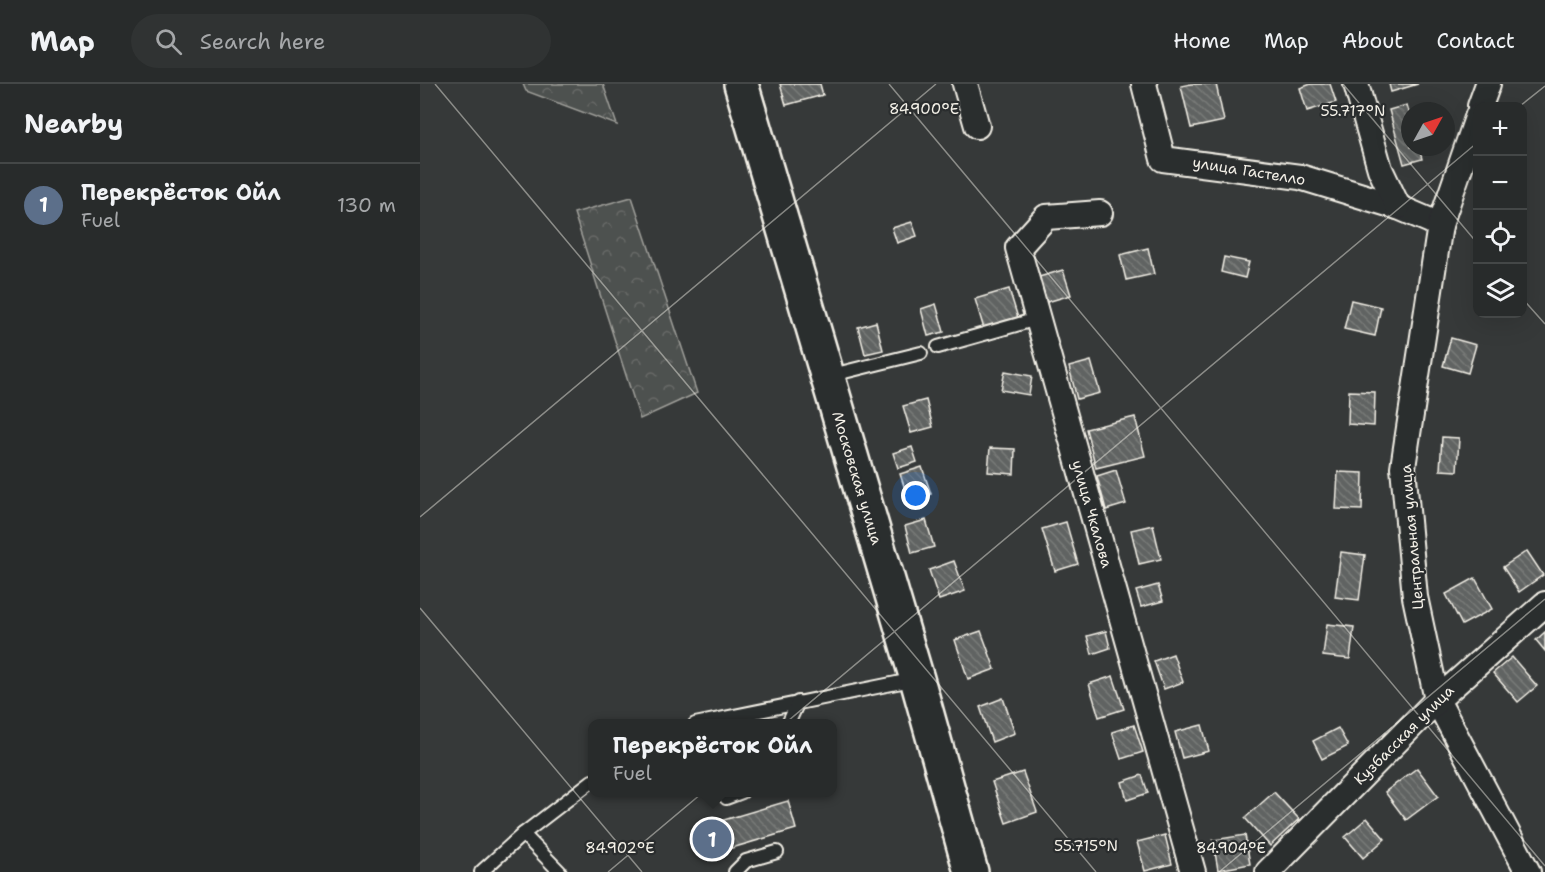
<!DOCTYPE html>
<meta charset="utf-8">
<style>
body{margin:0;font-family:"Shantell Sans",sans-serif;background:#303333;color:#f1f3f6}
.controls{position:absolute;right:18px;top:18px;display:grid;overflow:hidden;border-radius:12px;box-shadow:0 6px 24px #0002}
.controls button{width:54px;height:54px;display:grid;place-items:center;padding:0;border:0;border-bottom:2px solid #444747;background:#282b2b;color:#f1f3f6;font:30px sans-serif}
.compass{position:absolute;left:981px;top:18px;width:54px;height:54px;border-radius:50%;background:#282b2b;box-shadow:0 6px 24px #0002;rotate:50deg}
.you{position:absolute;left:496px;top:412px;width:21px;height:21px;margin:-15px;border:4px solid #fff;border-radius:50%;background:#1a73e8;box-shadow:0 0 0 9px #1a73e833}
.badge{display:grid;place-items:center;width:39px;height:39px;border-radius:50%;background:#ff9aa2;color:#fff;font-size:20px;font-weight:700}
.pin{position:absolute;translate:-50% -50%;border:3px solid #fff;box-shadow:0 2px 6px #0006}
.popup{position:absolute;left:168px;top:635px;width:249px;height:78px;box-sizing:border-box;display:grid;place-content:center;border-radius:12px;background:#282b2b;filter:drop-shadow(0 2px 4px #0005);font-size:20px;white-space:nowrap;color:#a5a7a9}
.popup b{font-size:22px;color:#f1f3f6}
.popup::after{content:'';position:absolute;left:50%;top:100%;margin-left:-12px;border:12px solid transparent;border-top-color:#282b2b}
.list{margin:0;padding:0;list-style:none}
h2{display:flex;justify-content:space-between;align-items:center;height:78px;margin:0;padding:0 24px;font-size:26px}
h2 small{font-size:20px;font-weight:400;color:#a5a7a9}
.list li{display:grid;grid-template-columns:39px 1fr auto;gap:18px;align-items:center;box-sizing:border-box;height:84px;padding:0 24px;border-top:2px solid #444747}
.list b{display:block;font-size:22px;white-space:nowrap}
.list p{margin:0;font-size:20px;white-space:nowrap;color:#a5a7a9}
.list em{font-size:20px;font-style:normal;color:#a5a7a9}
.icon{flex:none;width:33px;height:33px;fill:none;stroke:currentColor;stroke-width:2;stroke-linecap:round;stroke-linejoin:round}
.map{position:relative;flex:none;width:1125px;height:788px;overflow:hidden}
header{display:flex;align-items:center;gap:36px;box-sizing:border-box;height:84px;padding:0 30px;background:#282b2b;border-bottom:2px solid #444747}
header strong{font-size:28px}
nav{display:flex;gap:33px;margin-inline-start:auto;font-size:21px}
.search{width:420px;height:54px;background:#303333;display:flex;align-items:center;gap:15px;box-sizing:border-box;padding:0 21px;border-radius:33px;color:#a5a7a9;font-size:22px}
main{display:flex}
aside{flex:1;background:#282b2b}
.map>svg:first-child{display:block}
</style>
<header>
<strong>Map</strong>
<div class="search"><svg class="icon" aria-label="search" viewBox="0 0 24 24"><circle cx="10" cy="10" r="6"/><path d="M15 15l6 6"/></svg>Search here</div>
<nav><a>Home</a><a>Map</a><a>About</a><a>Contact</a></nav>
</header>
<main>
<aside>
<h2>Nearby<small></small></h2>
<ul class="list">
<li><span class="badge" style="background:#5c6f8a">1</span><div><b>Перекрёсток Ойл</b><p>Fuel</p></div><em>130 m</em></li>
</ul>
</aside>
<div class="map">
<svg width="1125" height="788" viewBox="0 0 1125 788">
<defs>
<pattern id="forest-crowns" width="20" height="18" patternUnits="userSpaceOnUse" patternTransform="scale(1.5)"><rect width="20" height="18" fill="#4e514f"/><path d="M2 6a3 3 0 1 1 6 0M12 15a3 3 0 1 1 6 0" fill="none" stroke="#686a68"/></pattern>
<pattern id="building-back-hatch" width="6" height="6" patternUnits="userSpaceOnUse" patternTransform="scale(1.5)"><rect width="6" height="6" fill="#616362"/><path d="M-1 5l2 2M0 0l6 6M5-1l2 2" fill="none" stroke="#787a78"/></pattern>
</defs>
<rect width="100%" height="100%" fill="#363939"/>
<filter id="ink" filterUnits="userSpaceOnUse"><feTurbulence type="fractalNoise" baseFrequency=".0167" numOctaves="2"/><feDisplacementMap in="SourceGraphic" scale="12" xChannelSelector="R" yChannelSelector="G"/><feConvolveMatrix kernelMatrix="1 2 1 2 8 2 1 2 1" color-interpolation-filters="sRGB"/></filter>
<g filter="url(#ink)">
<g fill="url(#forest-crowns)" stroke="#a1a19c" stroke-width="1.5">
<path d="M103,0H183L197,41L106,7Z"/>
<path d="M212,113L277,309L220,335L154,129Z"/>
</g>
<g fill="url(#building-back-hatch)" stroke="#f4f1e8" stroke-width="1.5">
<path d="M360,0H400L403,11L366,21Z"/>
<path d="M771,0H796L804,37L771,44L761,2Z"/>
<path d="M891,0H910L916,18L887,27L880,4Z"/>
<path d="M969,0H998L971,8Z"/>
<path d="M987,21L990,31V63H999L1002,75L984,80L969,26Z"/>
<path d="M492,138L497,152L477,159L472,144Z"/>
<path d="M728,164L734,190L706,196L700,171Z"/>
<path d="M804,173L829,178L825,194L801,188Z"/>
<path d="M643,186L651,211L627,218L619,193Z"/>
<path d="M589,205L598,234L564,245L555,215Z"/>
<path d="M931,216L961,223L955,252L924,245Z"/>
<path d="M516,220L524,248L508,252L501,225Z"/>
<path d="M456,238L463,266L445,270L438,243Z"/>
<path d="M1031,254L1056,261L1048,289L1023,282Z"/>
<path d="M671,277L680,309L657,315L649,283Z"/>
<path d="M585,287L612,292L609,311L581,306Z"/>
<path d="M929,307L955,308L954,342L928,340Z"/>
<path d="M506,316L513,343L491,349L483,322Z"/>
<path d="M715,333L725,372L676,384L666,345Z"/>
<path d="M1022,353L1039,354L1037,387L1020,386Z"/>
<path d="M492,363L497,378L478,384L473,369Z"/>
<path d="M570,364L595,365L594,390L568,388Z"/>
<path d="M502,383L511,410L489,417L480,390Z"/>
<path d="M696,386L706,420L686,426L677,392Z"/>
<path d="M918,388L943,389L942,426L916,425Z"/>
<path d="M506,436L514,463L492,469L485,442Z"/>
<path d="M646,438L658,480L635,487L622,445Z"/>
<path d="M733,441L741,475L719,480L711,446Z"/>
<path d="M1107,467L1123,491L1099,508L1083,483Z"/>
<path d="M921,468L945,471L939,516L915,513Z"/>
<path d="M534,477L545,507L519,516L509,486Z"/>
<path d="M1055,494L1072,525L1042,541L1026,510Z"/>
<path d="M738,501L743,517L721,523L716,507Z"/>
<path d="M907,540L934,543L930,575L903,572Z"/>
<path d="M561,547L575,585L548,595L535,556Z"/>
<path d="M686,547L690,564L672,570L667,552Z"/>
<path d="M1125,548V567L1116,556Z"/>
<path d="M753,570L763,598L744,605L734,577Z"/>
<path d="M1092,573L1117,602L1098,618L1073,589Z"/>
<path d="M693,592L704,625L679,633L669,600Z"/>
<path d="M583,614L595,649L572,658L560,623Z"/>
<path d="M714,641L723,668L701,675L692,648Z"/>
<path d="M782,641L789,667L762,674L755,648Z"/>
<path d="M918,644L928,662L902,675L893,657Z"/>
<path d="M997,684L1018,712L986,736L965,708Z"/>
<path d="M603,688L617,728L586,739L572,698Z"/>
<path d="M722,691L728,709L707,716L702,698Z"/>
<path d="M854,708L879,735L850,762L825,734Z"/>
<path d="M368,717L376,745L305,766L297,738Z"/>
<path d="M947,734L965,755L943,774L925,753Z"/>
<path d="M297,738L305,766L287,772L278,744Z"/>
<path d="M745,751L752,780L725,787L717,758Z"/>
<path d="M825,751L830,780L798,786L793,756Z"/>
</g>
<g fill="none" stroke-linecap="round" stroke-linejoin="round">
<defs>
<g id="service">
<path d="M518,263L617,235"/>
<path d="M408,292L501,269"/>
<path d="M275,640L496,595"/>
<path d="M368,640L378,618"/>
<path d="M306,714L322,708"/>
<path d="M103,750L140,788"/>
<path d="M61,788L103,750L172,697"/>
<path d="M315,788L326,777L357,768"/>
</g>
<g id="minor">
<path d="M545,0L557,42"/>
<path d="M724,0L743,75L880,93L978,123L1020,141"/>
<path d="M936,0L960,85L978,123"/>
<path d="M1060,22L1068,0"/>
<path d="M1058,31L1020,141L983,383L995,513L1017,616L1108,788"/>
<path d="M680,129L626,133L598,164L773,788"/>
<path d="M848,788L1017,616L1125,520"/>
</g>
<path id="secondary" d="M321,0L497,595L551,788"/>
</defs>
<use href="#service" stroke="#f4f1e8" stroke-width="16"/>
<use href="#minor" stroke="#f4f1e8" stroke-width="28"/>
<use href="#secondary" stroke="#f4f1e8" stroke-width="38"/>
<use href="#service" stroke="#2a2d2e" stroke-width="12"/>
<use href="#minor" stroke="#2a2d2e" stroke-width="24"/>
<use href="#secondary" stroke="#2a2d2e" stroke-width="33"/>
</g>
</g>
<path fill="none" stroke="#f4f1e8" stroke-width="1.5" stroke-opacity="0.45" d="M15,0L676,788M469,0L1125,782M923,0L1058,160M1100,22L1125,2M1102,214L1125,240M0,433L516,0M0,524L222,788M188,788L1058,58M799,788L1125,515"/>
<g text-anchor="middle" stroke-width="4.5" stroke-linejoin="round" paint-order="stroke">
<g font-size="15" fill="#f4f1e8" stroke="#2a2d2e">
<text transform="translate(829 87) rotate(9)" y="5">улица Гастелло</text>
<text transform="translate(437 394) rotate(73)" y="5">Московская улица</text>
<text transform="translate(672 430) rotate(74)" y="5">улица Чкалова</text>
<text transform="translate(992 453) rotate(-95)" y="5">Центральная улица</text>
<text transform="translate(984 651) rotate(-45)" y="5">Кузбасская улица</text>
</g>
</g>
<g font-size="15" text-anchor="middle" fill="#f4f1e8" stroke="#2a2d2e" stroke-width="4.5" stroke-linejoin="round" paint-order="stroke">
<text x="504" y="30">84.900°E</text>
<text x="933" y="32">55.717°N</text>
<text x="666" y="767">55.715°N</text>
<text x="200" y="769">84.902°E</text>
<text x="811" y="769">84.904°E</text>
</g>
</svg>
<div class="controls">
<button>+</button>
<button>−</button>
<button><svg class="icon" aria-label="locate" viewBox="0 0 24 24"><circle cx="12" cy="12" r="6"/><path d="M12 2v4M12 18v4M2 12h4M18 12h4"/></svg></button>
<button><svg class="icon" aria-label="layers" viewBox="0 0 24 24"><path d="M12 4l9 5-9 5-9-5zM3 14l9 5 9-5"/></svg></button>
</div>
<svg class="compass" viewBox="-18 -18 36 36"><path d="M0-13l5 13h-10z" fill="#e53935"/><path d="M0 13l5-13h-10z" fill="#a5a7a9"/></svg>
<div class="you"></div>
<div class="pin badge" style="left:292px;top:755px;background:#5c6f8a">1</div>
<div class="popup"><b>Перекрёсток Ойл</b>Fuel</div>
</div>
</main>
